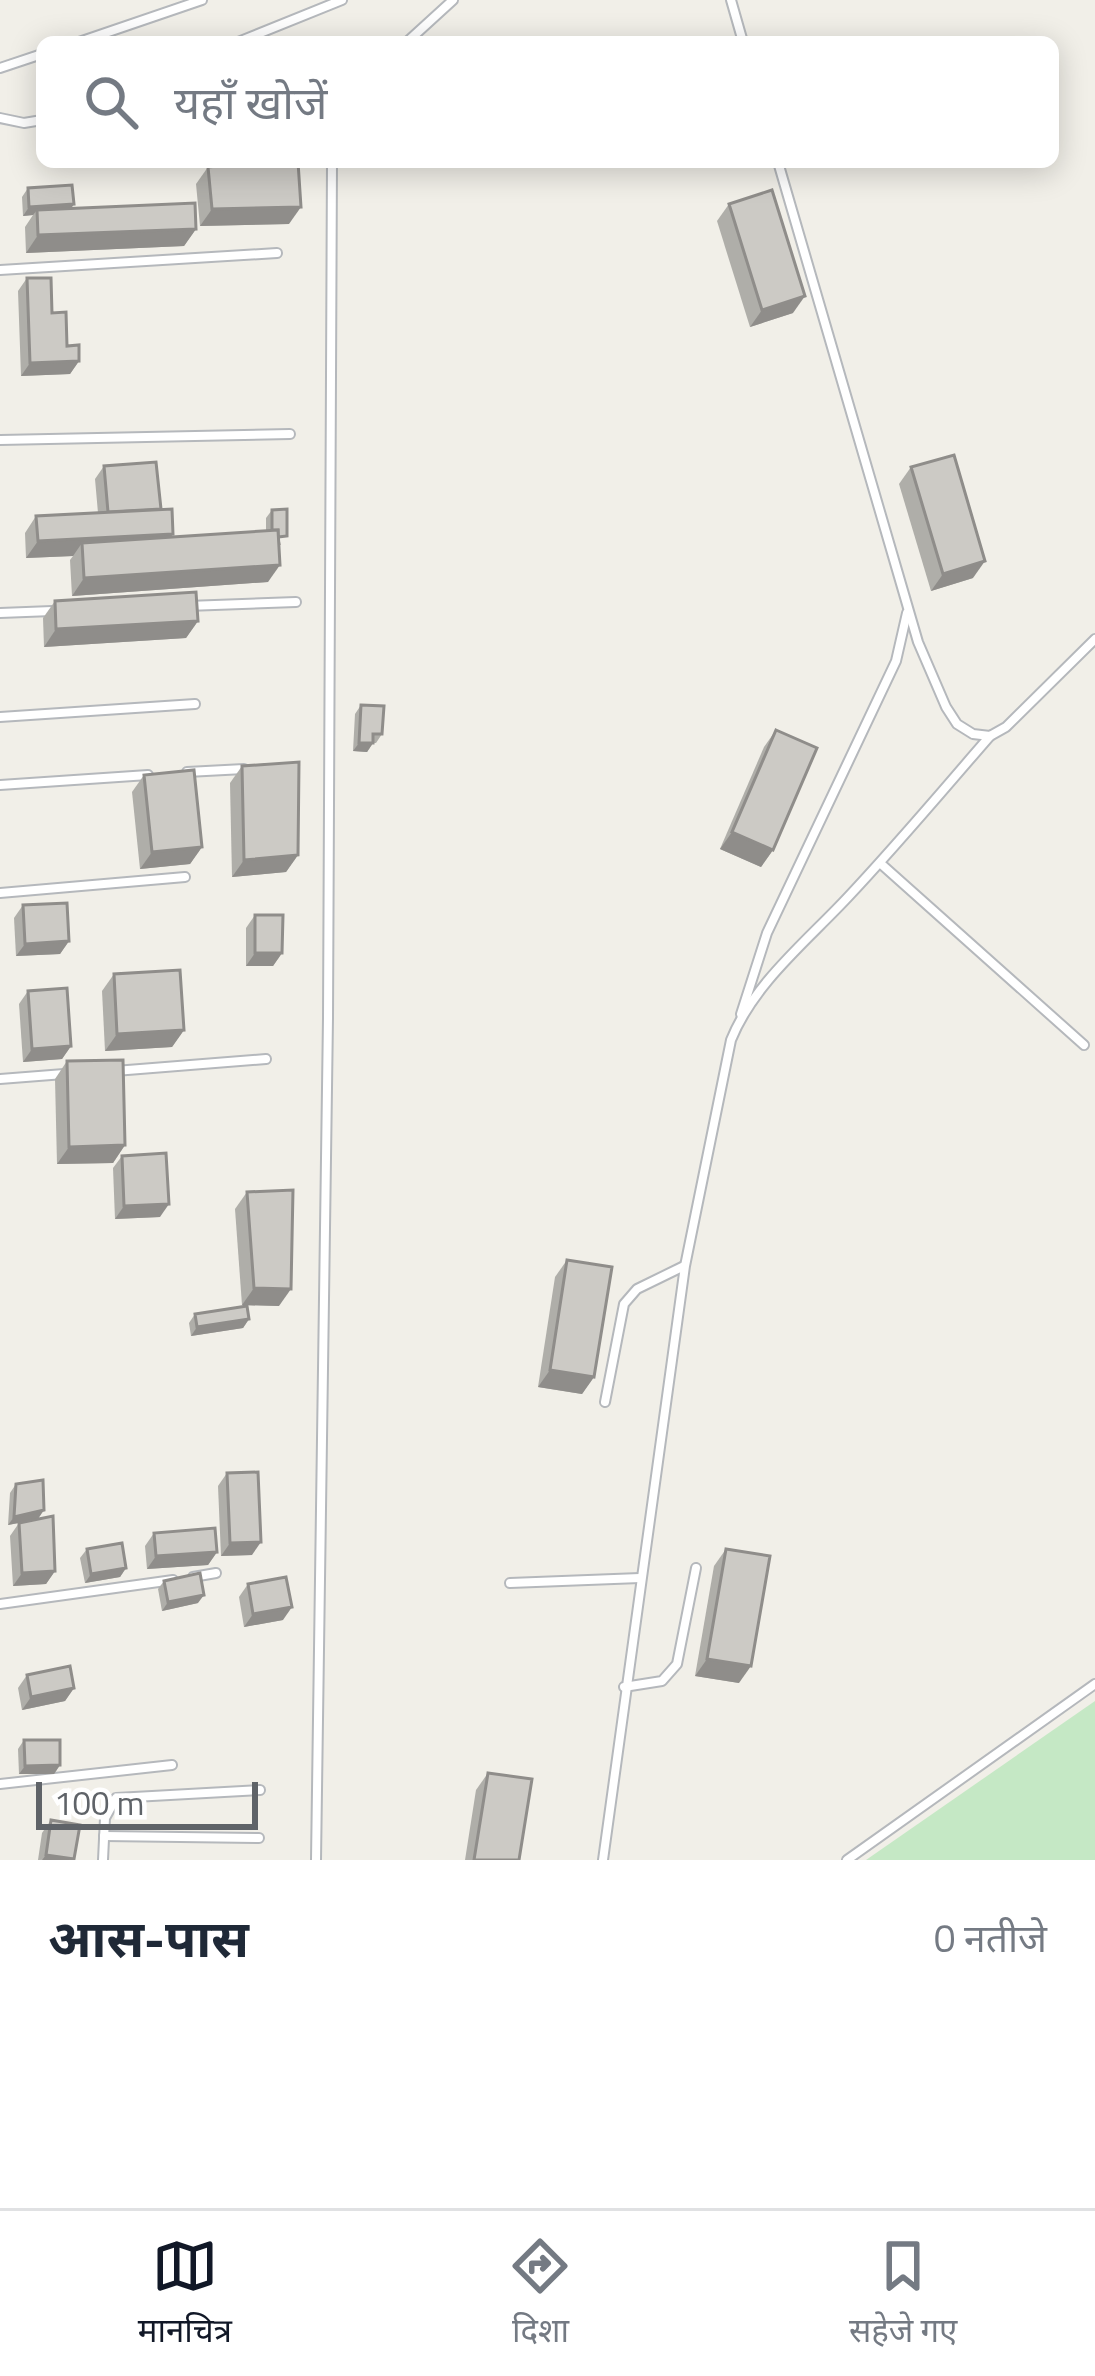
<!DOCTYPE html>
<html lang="hi">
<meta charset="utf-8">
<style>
body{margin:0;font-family:"Titillium Web","Noto Sans Devanagari",sans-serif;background:#f2f2f3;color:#1f2937}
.scale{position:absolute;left:36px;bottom:30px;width:222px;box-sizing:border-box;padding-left:12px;border:6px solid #5f6368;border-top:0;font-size:33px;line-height:42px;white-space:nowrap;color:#5f6368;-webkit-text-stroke:9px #fff;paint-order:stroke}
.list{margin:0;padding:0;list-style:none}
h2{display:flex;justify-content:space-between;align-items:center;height:156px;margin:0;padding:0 48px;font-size:51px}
h2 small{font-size:39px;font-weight:400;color:#747a83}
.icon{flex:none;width:66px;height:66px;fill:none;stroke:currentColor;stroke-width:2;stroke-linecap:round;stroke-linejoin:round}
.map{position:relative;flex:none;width:1095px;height:1860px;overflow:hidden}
.search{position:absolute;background:#fff;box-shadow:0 6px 30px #0003;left:36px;right:36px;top:36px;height:132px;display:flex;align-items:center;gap:30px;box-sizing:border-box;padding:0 42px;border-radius:18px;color:#747a83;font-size:45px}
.sheet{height:348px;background:#fff}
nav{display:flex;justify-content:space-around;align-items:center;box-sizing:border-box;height:168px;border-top:3px solid #e0e1e3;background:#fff;font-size:33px;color:#747a83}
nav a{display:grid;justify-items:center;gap:6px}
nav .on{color:#111827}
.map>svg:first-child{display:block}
</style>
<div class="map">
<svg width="1095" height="1860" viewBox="0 0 1095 1860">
<rect width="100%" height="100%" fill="#f1efe8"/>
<path fill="#c5e8c5" d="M1095,1701V1860H866Z"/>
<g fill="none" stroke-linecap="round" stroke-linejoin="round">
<defs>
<g id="service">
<path d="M731,0L743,42"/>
<path d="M79,42L202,0"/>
<path d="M238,42L342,0"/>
<path d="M407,42L453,0"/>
<path d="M0,68L42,54"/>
<path d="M0,118L24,123L42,120"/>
<path d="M778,162L918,642L946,707L957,724L973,734L990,736L1006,727L1095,639"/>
<path d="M0,270L277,253"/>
<path d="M0,440L290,434"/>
<path d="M187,606L296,602"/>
<path d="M0,613L52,611"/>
<path d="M0,717L195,704"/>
<path d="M187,772L244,769"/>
<path d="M0,785L148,775"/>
<path d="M880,863L1084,1045"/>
<path d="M0,893L185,877"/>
<path d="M741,1014L767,933L896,661L907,613"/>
<path d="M115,1071L266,1059"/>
<path d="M0,1079L64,1074"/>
<path d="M605,1402L624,1304L637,1289L684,1266"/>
<path d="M193,1577L216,1573"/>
<path d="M510,1583L640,1578"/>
<path d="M0,1604L173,1580"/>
<path d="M624,1687L662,1681L677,1664L696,1568"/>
<path d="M0,1784L172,1765"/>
<path d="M104,1836L259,1838"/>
<path d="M103,1860L105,1818L116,1798L260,1790"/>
<path d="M316,1860L328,1018L332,162"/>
<path d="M603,1860L685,1266L731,1040C754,983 807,941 848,897C897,845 943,790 990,736"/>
<path d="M847,1860L1095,1684"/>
</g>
</defs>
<use href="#service" stroke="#b5b8bc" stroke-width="12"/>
<use href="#service" stroke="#fff" stroke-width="8"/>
</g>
<g fill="#afaea9">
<path d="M208,167L289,224L200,226L196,184Z"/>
<path d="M28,188L74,204L71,208L196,229L184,246L26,253L25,227L33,215L23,216L22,197Z"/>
<path d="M729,204L793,313L750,327L717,221Z"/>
<path d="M27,278L52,313L67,346L79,361L70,374L21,376L18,291Z"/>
<path d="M104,466L161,509L171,537L266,531V518L272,510L281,545H279L268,582L72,596L70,560L73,556L26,558L25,533L36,516L98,513L95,479Z"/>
<path d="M911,467L973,578L931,591L899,484Z"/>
<path d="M55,601L198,621L186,638L44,647L43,618Z"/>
<path d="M361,705L382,734L376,743H373L367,752L353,751L355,714Z"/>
<path d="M776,730L773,850L761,867L720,849L764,747Z"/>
<path d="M242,766L298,855L286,872L232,877L230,783Z"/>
<path d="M144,775L202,847L190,864L140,869L132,792Z"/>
<path d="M23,905L69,941L60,954L16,956L14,918Z"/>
<path d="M255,915L282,953L273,966H246V928Z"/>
<path d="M114,974L184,1030L172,1047L105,1051L102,991Z"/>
<path d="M28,991L71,1046L62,1059L23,1062L19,1004Z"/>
<path d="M67,1061L125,1145L113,1163L57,1164L55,1079Z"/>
<path d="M122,1156L160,1217L115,1219L113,1168Z"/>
<path d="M247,1192L279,1306L242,1305L235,1209Z"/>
<path d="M567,1260L594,1377L582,1394L538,1387L555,1277Z"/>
<path d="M195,1314L249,1319L243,1328L191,1336L189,1323Z"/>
<path d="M227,1473L252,1555L221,1556L218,1486Z"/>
<path d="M16,1484L38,1519L55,1571L46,1584L13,1586L10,1536L19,1523L8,1525L10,1493Z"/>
<path d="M154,1533L217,1552L208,1565L147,1569L145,1546Z"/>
<path d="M87,1549L126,1568L120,1577L85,1583L80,1558Z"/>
<path d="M726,1549L739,1683L695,1676L714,1566Z"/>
<path d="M164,1581L198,1603L162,1611L158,1589Z"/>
<path d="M248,1584L283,1620L244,1627L239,1597Z"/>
<path d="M27,1675L74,1688L65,1701L22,1710L18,1688Z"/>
<path d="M24,1740L60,1765L54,1774H19L18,1749Z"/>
<path d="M488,1773L519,1860H465L476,1790Z"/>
<path d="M51,1820L74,1859L38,1860L42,1833Z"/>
</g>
<g fill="#8f8d8a">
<path d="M74,204L68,213L37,210L33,215L23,216L29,207Z"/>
<path d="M301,207L289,224L200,226L212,209Z"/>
<path d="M196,229L184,246L26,253L38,235Z"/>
<path d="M805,296L793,313L750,327L762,310Z"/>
<path d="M79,361L70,374L21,376L30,363Z"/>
<path d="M173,534L161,551L82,543L73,556L26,558L38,541Z"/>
<path d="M985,561L973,578L931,591L943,574Z"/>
<path d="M280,565L268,582L72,596L84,578Z"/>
<path d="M198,621L186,638L44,647L56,629Z"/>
<path d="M359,743H373L367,752L353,751Z"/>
<path d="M732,832L773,850L761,867L720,849Z"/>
<path d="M202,847L190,864L140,869L152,852Z"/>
<path d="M298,855L286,872L232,877L244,860Z"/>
<path d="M69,941L60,954L16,956L25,944Z"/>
<path d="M255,953H282L273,966H246Z"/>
<path d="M184,1030L172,1047L105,1051L117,1034Z"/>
<path d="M71,1046L62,1059L23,1062L32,1049Z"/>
<path d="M125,1145L113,1163L57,1164L69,1147Z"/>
<path d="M169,1204L160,1217L115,1219L124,1206Z"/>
<path d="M254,1288L291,1289L279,1306L242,1305Z"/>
<path d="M249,1319L243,1328L191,1336L197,1327Z"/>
<path d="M550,1370L594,1377L582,1394L538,1387Z"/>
<path d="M44,1510L38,1519L8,1525L14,1517Z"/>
<path d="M261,1542L252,1555L221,1556L230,1543Z"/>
<path d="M217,1552L208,1565L147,1569L156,1556Z"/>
<path d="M126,1568L120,1577L85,1583L91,1574Z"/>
<path d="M55,1571L46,1584L13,1586L22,1573Z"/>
<path d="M204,1595L198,1603L162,1611L168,1602Z"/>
<path d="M292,1607L283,1620L244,1627L253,1614Z"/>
<path d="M707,1659L751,1666L739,1683L695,1676Z"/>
<path d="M74,1688L65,1701L22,1710L31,1697Z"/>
<path d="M60,1765L54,1774H19L25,1766Z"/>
<path d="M46,1855L74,1860H42Z"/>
</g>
<g fill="#cccac5" stroke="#8f8d8a" stroke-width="3">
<path d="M257,162H298L301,207L212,209L208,167Z"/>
<path d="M72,185L74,204L29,207L28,188Z"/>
<path d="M772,190L805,296L762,310L729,204Z"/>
<path d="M195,203L196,229L38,235L37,210Z"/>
<path d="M27,278H51L52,313L66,312L67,346L79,345V361L30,363Z"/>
<path d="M954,455L985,561L943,574L911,467Z"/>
<path d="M156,462L161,509L108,512L104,466Z"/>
<path d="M172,509L173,534L38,541L36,516Z"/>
<path d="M287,509V536L278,537V530H272V510Z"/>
<path d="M278,530L280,565L84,578L82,543Z"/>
<path d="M196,592L198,621L56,629L55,601Z"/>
<path d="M361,705L384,706L382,734H373V743H359Z"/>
<path d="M776,730L817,748L773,850L732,832Z"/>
<path d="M299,762L298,855L244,860L242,766Z"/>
<path d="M194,770L202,847L152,852L144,775Z"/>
<path d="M67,903L69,941L25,944L23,905Z"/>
<path d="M255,915H283L282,953H255Z"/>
<path d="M180,970L184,1030L117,1034L114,974Z"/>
<path d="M67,988L71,1046L32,1049L28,991Z"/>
<path d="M123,1060L125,1145L69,1147L67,1061Z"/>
<path d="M166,1153L169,1204L124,1206L122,1156Z"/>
<path d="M293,1190L291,1289L254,1288L247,1192Z"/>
<path d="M567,1260L612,1267L594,1377L550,1370Z"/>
<path d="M247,1306L249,1319L197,1327L195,1314Z"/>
<path d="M258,1472L261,1542L230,1543L227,1473Z"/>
<path d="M43,1480L44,1510L14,1517L16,1484Z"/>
<path d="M53,1516L55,1571L22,1573L19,1523Z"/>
<path d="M215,1528L217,1552L156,1556L154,1533Z"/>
<path d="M122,1543L126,1568L91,1574L87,1549Z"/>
<path d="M726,1549L770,1556L751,1666L707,1659Z"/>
<path d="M200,1573L204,1595L168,1602L164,1581Z"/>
<path d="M286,1577L292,1607L253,1614L248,1584Z"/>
<path d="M70,1666L74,1688L31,1697L27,1675Z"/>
<path d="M24,1740H60V1765L25,1766Z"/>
<path d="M488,1773L532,1779L519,1860H474Z"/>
<path d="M51,1820L80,1825L74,1859L46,1855Z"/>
</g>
</svg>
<div class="scale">100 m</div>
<div class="search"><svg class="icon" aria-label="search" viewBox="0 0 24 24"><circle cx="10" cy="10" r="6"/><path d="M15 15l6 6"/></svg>यहाँ खोजें</div>
</div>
<section class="sheet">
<h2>आस-पास<small>0 नतीजे</small></h2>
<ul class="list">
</ul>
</section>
<nav>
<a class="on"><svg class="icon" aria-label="map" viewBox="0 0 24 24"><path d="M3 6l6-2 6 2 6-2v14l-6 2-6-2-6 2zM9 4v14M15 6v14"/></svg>मानचित्र</a>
<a><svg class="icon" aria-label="directions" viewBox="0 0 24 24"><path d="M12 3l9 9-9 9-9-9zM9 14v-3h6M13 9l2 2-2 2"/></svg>दिशा</a>
<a><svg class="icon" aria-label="saved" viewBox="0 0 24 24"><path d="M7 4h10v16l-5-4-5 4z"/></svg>सहेजे गए</a>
</nav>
